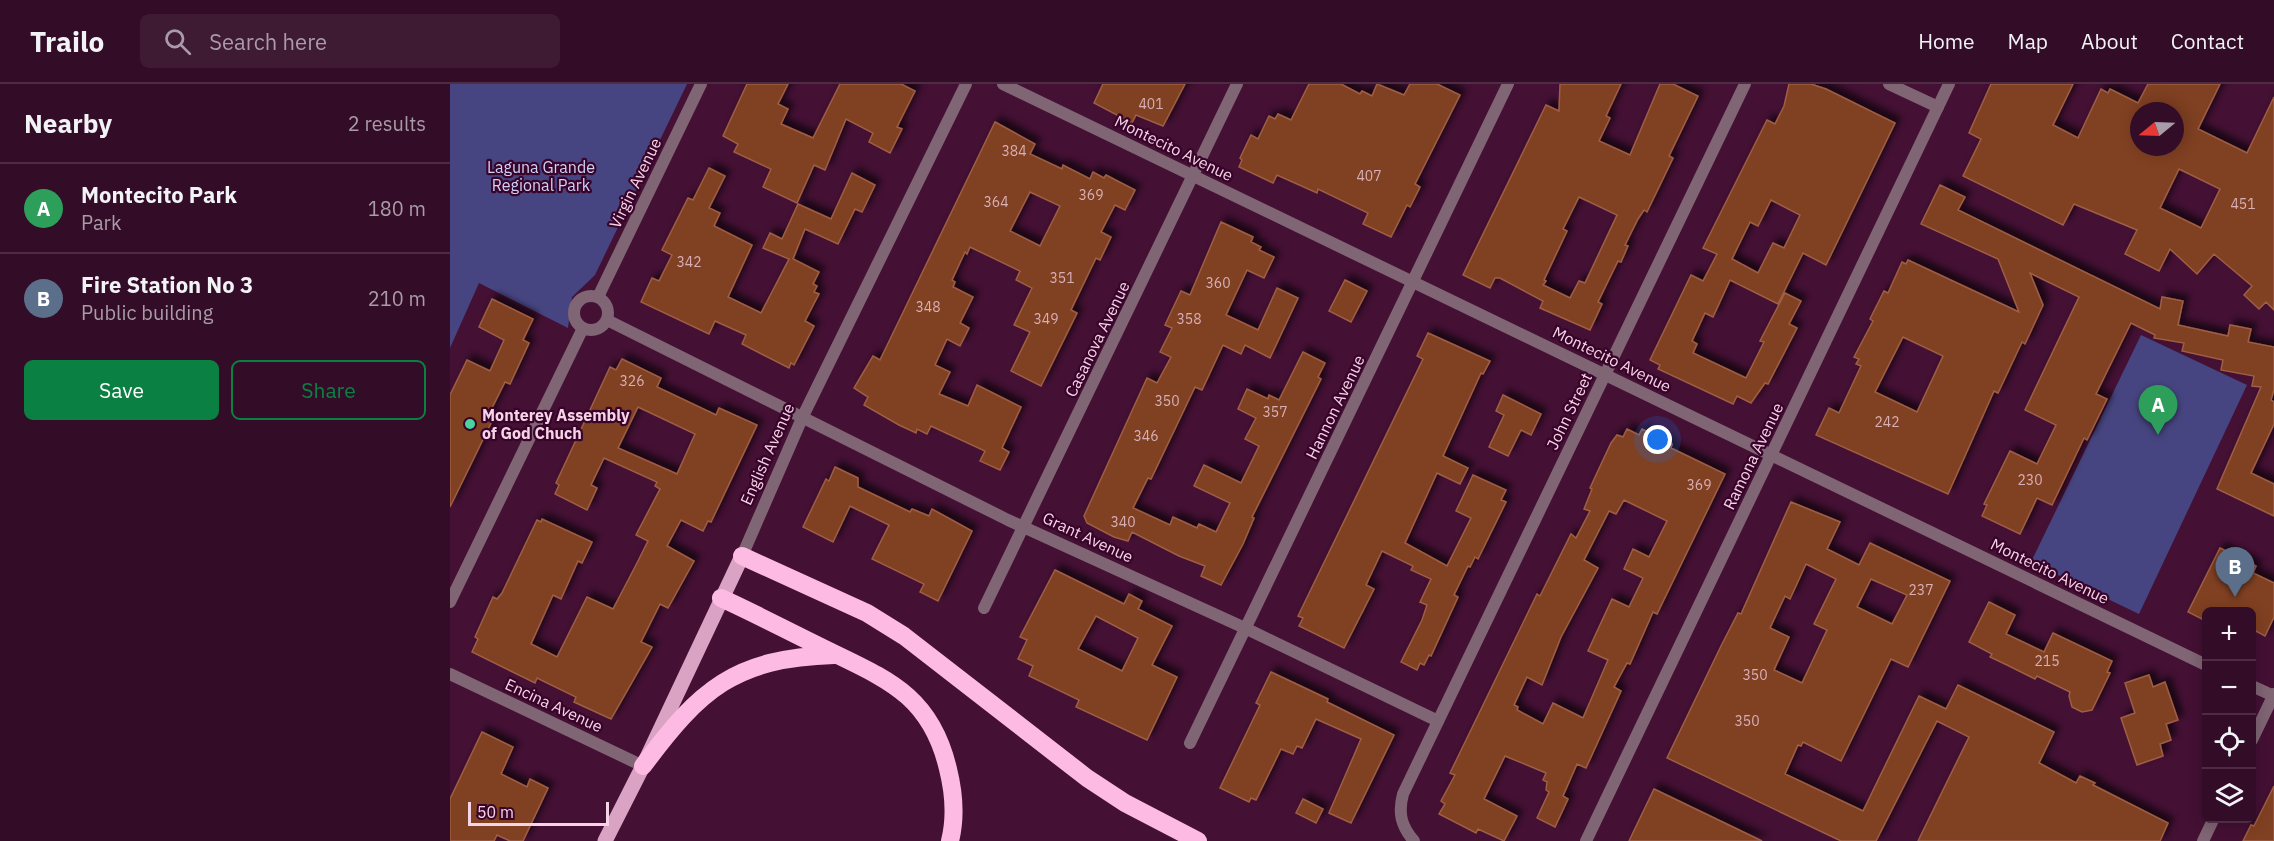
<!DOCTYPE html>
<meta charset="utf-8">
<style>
body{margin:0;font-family:"IBM Plex Sans",sans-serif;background:#3e1a33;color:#f1f3f6}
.controls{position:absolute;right:18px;bottom:18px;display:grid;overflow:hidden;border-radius:9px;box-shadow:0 3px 15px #0003}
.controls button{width:54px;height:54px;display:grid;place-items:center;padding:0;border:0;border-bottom:2px solid #4e2c44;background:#330c27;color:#f1f3f6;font:30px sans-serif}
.compass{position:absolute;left:1680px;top:18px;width:54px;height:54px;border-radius:50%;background:#330c27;box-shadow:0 3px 15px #0003;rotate:251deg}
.scale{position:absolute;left:18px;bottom:15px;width:141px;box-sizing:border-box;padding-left:6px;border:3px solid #f6d4e7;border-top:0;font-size:16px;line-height:21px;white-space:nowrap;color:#f6d4e7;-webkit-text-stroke:4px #39042a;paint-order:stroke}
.you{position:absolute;left:1208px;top:356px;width:21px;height:21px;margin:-15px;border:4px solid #fff;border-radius:50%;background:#1a73e8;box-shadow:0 0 0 9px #1a73e833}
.badge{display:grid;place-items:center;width:39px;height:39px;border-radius:50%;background:#0b8043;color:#fff;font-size:20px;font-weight:700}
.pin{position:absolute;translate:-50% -50px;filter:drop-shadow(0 2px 3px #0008)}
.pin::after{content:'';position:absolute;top:32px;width:21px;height:18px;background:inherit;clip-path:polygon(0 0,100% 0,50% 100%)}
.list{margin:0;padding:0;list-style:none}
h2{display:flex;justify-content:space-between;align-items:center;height:78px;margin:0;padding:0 24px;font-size:26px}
h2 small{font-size:20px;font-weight:400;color:#a99ba7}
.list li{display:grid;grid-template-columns:39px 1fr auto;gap:18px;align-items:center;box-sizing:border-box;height:90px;padding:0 24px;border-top:2px solid #4e2c44}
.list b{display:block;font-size:22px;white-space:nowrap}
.list p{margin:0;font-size:20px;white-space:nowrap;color:#a99ba7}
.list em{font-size:20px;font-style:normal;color:#a99ba7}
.actions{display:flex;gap:12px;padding:18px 24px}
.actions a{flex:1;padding:14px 0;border:2px solid #0b8043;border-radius:9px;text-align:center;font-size:21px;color:#0b8043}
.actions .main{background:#0b8043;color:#fff}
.icon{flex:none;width:33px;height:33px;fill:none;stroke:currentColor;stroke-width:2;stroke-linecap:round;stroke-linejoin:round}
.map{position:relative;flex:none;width:1824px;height:757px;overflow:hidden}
header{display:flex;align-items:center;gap:36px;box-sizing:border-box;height:84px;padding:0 30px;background:#330c27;border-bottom:2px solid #4e2c44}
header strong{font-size:28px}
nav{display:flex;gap:33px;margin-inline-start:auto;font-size:21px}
.search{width:420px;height:54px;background:#3e1a33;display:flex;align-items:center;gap:15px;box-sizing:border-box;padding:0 21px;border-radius:9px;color:#a99ba7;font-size:22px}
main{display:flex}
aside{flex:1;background:#330c27}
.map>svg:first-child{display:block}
</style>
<header>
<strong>Trailo</strong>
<div class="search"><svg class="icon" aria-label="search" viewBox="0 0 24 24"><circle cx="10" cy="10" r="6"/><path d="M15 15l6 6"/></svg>Search here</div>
<nav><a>Home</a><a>Map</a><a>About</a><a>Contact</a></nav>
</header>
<main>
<aside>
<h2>Nearby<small>2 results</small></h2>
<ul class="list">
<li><span class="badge" style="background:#2e9e5b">A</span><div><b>Montecito Park</b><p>Park</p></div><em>180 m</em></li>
<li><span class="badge" style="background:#5c6f8a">B</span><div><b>Fire Station No 3</b><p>Public building</p></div><em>210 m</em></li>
</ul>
<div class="actions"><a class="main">Save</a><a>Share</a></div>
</aside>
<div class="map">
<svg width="1824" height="757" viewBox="0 0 1824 757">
<defs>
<filter id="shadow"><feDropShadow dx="5.5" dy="-5.5" stdDeviation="3" flood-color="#0009"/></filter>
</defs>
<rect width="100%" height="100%" fill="#441034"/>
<g fill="#474581">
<path d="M0,0H237L145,191L122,213L118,244L29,199L0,264Z"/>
<path d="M1691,251L1797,301L1689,530L1581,478Z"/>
</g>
<g fill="#803f23" stroke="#9e5e44" stroke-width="1.5" fill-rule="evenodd" filter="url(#shadow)">
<path d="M297,0H338L328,20L338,25L331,40L363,54L390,0H451L465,7L447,43L452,45L440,69L419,58L423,49L396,35L375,86L364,81L347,119L313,103L321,85L284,68L288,60L273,52Z"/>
<path d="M653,0H735L713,42L686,31L682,39L644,19Z"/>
<path d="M859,0H891L910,10L912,7L922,12L927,0L954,11L960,0H987L1010,11L965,100L970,103L960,123L957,121L941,153L913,140L918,129L868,105L867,109L827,91L823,99L789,83L792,76L790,74L801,51L808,55L819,32L825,35L828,30L841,36Z"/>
<path d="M1110,0H1171L1156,32L1160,34L1149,57L1180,71L1210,0H1223L1248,12L1219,72L1223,74L1197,128L1194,126L1188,135L1175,161L1178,162L1171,178L1168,177L1148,218L1152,220L1140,246L1090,224L1093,217L1050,194H1045L1040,204L1013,191L1096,21L1109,27ZM1129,113L1167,131L1135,199L1129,197L1120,214L1093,201L1096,197L1094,196L1117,147L1113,145Z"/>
<path d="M1339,0H1361L1376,5L1445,39L1376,181L1353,169L1328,220L1280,196L1263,233L1255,229L1242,257L1247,260L1243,269L1296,294L1314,258L1310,257L1335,209L1351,217L1339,240L1347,244L1318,300L1315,299L1301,319L1287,312L1283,320L1208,285L1210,281L1200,276L1241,191L1253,197L1267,170L1253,164L1317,36L1325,40L1334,22ZM1321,116L1350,131L1334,164L1323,159L1308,189L1282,175L1300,138L1308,142Z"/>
<path d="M1541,0H1623L1603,41L1628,54L1651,5L1658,9L1660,5L1688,19L1698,0H1770L1748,45L1797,69L1824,13V226L1816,218L1809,225L1794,211L1802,202L1764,170L1747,190L1720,165L1709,187L1675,170L1687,146L1624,120L1613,141L1513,92L1531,55L1519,49ZM1689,27H1725V63H1689ZM1729,85L1770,105L1751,144L1710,124Z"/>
<path d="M545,38L585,60L580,70L612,85L613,81L640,95L643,88L654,94L656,91L685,106L675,126L665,121L651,148L661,153L650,176L646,174L621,226L627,229L591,302L561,287L580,248L564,241L582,204L566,196L570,187L520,163L517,170L515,168L502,196L505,198L503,203L523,213L510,239L519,244L510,262L497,255L485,281L500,288L489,310L518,322L527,301L571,323L552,364L559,368L550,386L530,377L535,367L481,342L477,350L467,345L466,349L449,341L414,321L418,313L404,304L423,272L430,276ZM580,108L610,122L590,162L560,147Z"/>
<path d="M259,84L275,92L259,124L270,129L264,142L302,161L278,213L311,229L339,175L313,164L320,149L332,155L348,120L381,135L402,89L425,101L412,128L405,125L388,160L355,145L343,175L369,188L363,200L367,202L364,208L369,210L355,237L364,242L344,281L341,279L339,284L292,260L296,251L265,237L259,250L191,218L202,194L209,197L222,171L212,166L238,114L243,116Z"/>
<path d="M1490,101L1515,113L1508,126L1710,225L1712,213L1733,217L1728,241L1778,252L1780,241L1801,245L1798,258L1824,263V306L1821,316L1824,318V340L1801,389L1824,400V432L1767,405L1811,303L1802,302L1804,292L1771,286L1773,276L1732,267L1734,259L1704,254L1705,251L1681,239L1646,310L1657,315L1637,356L1634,354L1602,421L1587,414L1570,450L1532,432L1537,421L1534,420L1560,367L1587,380L1606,341L1575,326L1629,213L1580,189L1593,221L1575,260L1572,258L1548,309L1544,307L1498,410L1366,351L1379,324L1389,329L1411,282L1406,280L1409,275L1404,273L1423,237L1420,235L1434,207L1438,209L1452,178L1456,180L1458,176L1569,228L1548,175L1471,140ZM1453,253L1493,272L1467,328L1425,308Z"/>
<path d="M771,138L803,153L801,158L811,163L809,166L824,173L814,194L797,186L776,231L808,246L827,204L848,214L820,274L795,261L791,270L773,261L752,306L745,303L701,395L698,394L683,424L720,441L723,433L747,444L749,440L766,448L780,419L744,402L754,381L791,399L809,362L795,355L806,334L788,325L797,305L818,315L819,311L829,316L853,268L875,279L868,293L871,295L802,433L804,434L793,460L771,501L751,492L755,482L729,472L682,448L678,457L664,453L637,439L634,432L697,294L707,299L721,273L710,268L722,244L715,241L731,207L740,211Z"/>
<path d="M895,196L917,207L901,238L879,227Z"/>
<path d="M42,215L83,235L73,256L79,259L60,300L55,298L38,332L43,335L0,423V311L17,276L40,287L54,256L29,243Z"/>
<path d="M978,249L1040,277L1033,290L1031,289L993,372L1018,384L1010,400L987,389L955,459L997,482L1021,434L1006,427L1023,391L1056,406L1051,416L1056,418L1028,475L1025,473L1020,483L1018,482L1004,511L1008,513L981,572L979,571L974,581L970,579L967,586L951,578L972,536L977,521L970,518L981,495L961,486L963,482L932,467L916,501L924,505L894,564L849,542L853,534L848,532L973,275L967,272Z"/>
<path d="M172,275L211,294L207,303L266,331L269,324L307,341L261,438L258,437L253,447L231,436L217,462L244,477L218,524L210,520L191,558L202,563L161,635L124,618L126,613L87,594L85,599L22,568L28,555L25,553L43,513L47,515L52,509L87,436L91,438L92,435L142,458L132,479L128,477L111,515L103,511L81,560L107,573L137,513L163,525L187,479L198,457L186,451L210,405L205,402L207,398L154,374L141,401L147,404L137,426L105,410L109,401L106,399L160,283L166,286ZM188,323L245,350L227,390L168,364Z"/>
<path d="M1053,311L1091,330L1081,351L1071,346L1058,372L1039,363L1054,331L1046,327Z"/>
<path d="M1177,345L1189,351L1192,345L1222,360L1221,364L1275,390L1207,530L1203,528L1180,580L1177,579L1164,603L1171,607L1136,684L1127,680L1113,712L1118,715L1105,743L1087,734L1099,708L1096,706L1097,698L1093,696L1096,689L1055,672L1034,715L1067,732L1054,757L1028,745L1026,749L989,730L995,720L991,717L1005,691L1000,689L1087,510L1090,512L1121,450L1126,454L1140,427L1134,425L1142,405L1140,404L1161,359L1167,351L1173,353ZM1174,416L1217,437L1199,473L1183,465L1174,485L1193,494L1179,523L1162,515L1138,567L1158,576L1133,634L1103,619L1093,640L1067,626L1068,623L1064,621L1077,593L1092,601L1111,553L1148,484L1134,476L1159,427L1166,430Z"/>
<path d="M385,383L408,394V403L460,428L462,425L479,432L482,425L522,447L488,517L470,508L474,500L422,475L439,441L400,422L383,458L353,443L376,395L379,397Z"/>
<path d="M1341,418L1390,438L1377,465L1409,481L1420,459L1500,497L1458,583L1441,575L1391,677L1353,658L1351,662L1348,661L1335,690L1413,727L1469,612L1496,625L1508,601L1604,648L1589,679L1626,699L1630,692L1645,699L1643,701L1718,739L1710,757H1468L1519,653L1487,637L1426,757H1391L1217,674L1272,560L1288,529L1291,530ZM1356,480L1386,495L1364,540L1377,546L1352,599L1324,586L1339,553L1320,544L1335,512L1340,515ZM1421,495L1457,511L1442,540L1407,523Z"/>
<path d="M1770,464L1806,482L1803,489L1824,499V533L1815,552L1802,545V528H1756V537L1738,528Z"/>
<path d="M605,486L674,520L679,510L692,517L688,525L722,542L702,581L727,593L697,656L626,623L629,616L579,592L583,582L568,575L577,556L570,553ZM646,532L688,554L672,587L628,565Z"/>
<path d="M1539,518L1565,531L1556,550L1594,568L1603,549L1662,577L1657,588L1660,589L1642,626L1632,628L1622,623L1619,612L1620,608L1587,592L1585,595L1557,581L1540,573L1542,570L1519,558Z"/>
<path d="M821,588L878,615L877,618L944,651L901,739L879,729L911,655L866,635L852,664L847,662L843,670L831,665L806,716L801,714L799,718L770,704L810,621L806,619Z"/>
<path d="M1699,591L1703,603L1715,598L1728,636L1716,640L1721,656L1710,660L1713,672L1687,681L1671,634L1685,629L1675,599Z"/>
<path d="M32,648L63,663L51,690L77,703L80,695L98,704L73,757H60L47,751L44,757H0V715Z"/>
<path d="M1824,702V757H1793L1801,741L1804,742Z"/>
<path d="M1204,705L1312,757H1179Z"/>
<path d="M853,715L873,725L866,739L846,729Z"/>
</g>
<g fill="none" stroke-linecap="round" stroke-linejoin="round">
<g stroke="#806575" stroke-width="12">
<path d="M553,0L1756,581"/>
<path d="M1439,0L1488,23"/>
<circle cx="141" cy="229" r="17"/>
<path d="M148,213L251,0"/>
<path d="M157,236L558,436L797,545L988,637"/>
<path d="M292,472L353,332L516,0"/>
<path d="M0,518L133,244"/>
<path d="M534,524L787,0"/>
<path d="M0,590L193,682"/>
<path d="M1802,602L1824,612"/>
<path d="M1802,656L1824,610"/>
<path d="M740,659L1058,0"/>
<path d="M964,757C951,742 948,729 953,710L1295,0"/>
<path d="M1136,757L1499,0"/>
<path d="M1753,757L1764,734"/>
</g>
<path stroke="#daa2c3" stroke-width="15" d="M155,757L193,682L292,472"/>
<g stroke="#fdbae2" stroke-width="18">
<path d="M292,472L417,529L454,552L637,694L675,719L748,757"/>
<path d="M271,514C304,529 336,546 369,562C433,594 480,608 498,685C504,709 506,733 500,757"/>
<path d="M193,682C250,605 285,574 384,571"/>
</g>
</g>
<circle fill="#49d49c" stroke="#39042a" stroke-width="2" cx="20" cy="340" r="6"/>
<g text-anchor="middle" stroke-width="4.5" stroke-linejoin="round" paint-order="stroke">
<g font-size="14" fill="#d8afb6">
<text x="701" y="25">401</text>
<text x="564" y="72">384</text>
<text x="919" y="97">407</text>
<text x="641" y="116">369</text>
<text x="546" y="123">364</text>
<text x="1793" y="125">451</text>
<text x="239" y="183">342</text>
<text x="612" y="199">351</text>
<text x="768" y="204">360</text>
<text x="478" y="228">348</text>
<text x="596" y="240">349</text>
<text x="739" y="240">358</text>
<text x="182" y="302">326</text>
<text x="717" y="322">350</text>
<text x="825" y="333">357</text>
<text x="1437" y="343">242</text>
<text x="696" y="357">346</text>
<text x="1580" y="401">230</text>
<text x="1249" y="406">369</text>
<text x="673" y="443">340</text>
<text x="1471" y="511">237</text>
<text x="1597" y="582">215</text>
<text x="1305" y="596">350</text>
<text x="1297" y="642">350</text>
</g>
<g font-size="16" fill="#f6d4e7" stroke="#39042a">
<text transform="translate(724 64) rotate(26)" y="6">Montecito Avenue</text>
<text transform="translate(185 99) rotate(-64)" y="6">Virgin Avenue</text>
<text transform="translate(647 255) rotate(-64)" y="6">Casanova Avenue</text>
<text transform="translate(1162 275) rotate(26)" y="6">Montecito Avenue</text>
<text transform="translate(885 323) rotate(-64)" y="6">Hannon Avenue</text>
<text transform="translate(1119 327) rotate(-64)" y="6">John Street</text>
<text transform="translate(317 370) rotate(-66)" y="6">English Avenue</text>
<text transform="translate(1303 372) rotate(-64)" y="6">Ramona Avenue</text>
<text transform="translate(638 453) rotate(25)" y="6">Grant Avenue</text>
<text transform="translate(1600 487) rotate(26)" y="6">Montecito Avenue</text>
<text transform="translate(104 621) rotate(25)" y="6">Encina Avenue</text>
</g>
<g font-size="16" fill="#cfd1f6" stroke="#39042a">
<text x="91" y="89">Laguna Grande<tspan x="91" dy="18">Regional Park</tspan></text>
</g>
<g font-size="16" font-weight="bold" fill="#f6d4e7" stroke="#39042a" text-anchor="start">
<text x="32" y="337">Monterey Assembly<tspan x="32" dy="18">of God Chuch</tspan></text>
</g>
</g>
</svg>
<div class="controls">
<button>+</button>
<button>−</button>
<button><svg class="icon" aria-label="locate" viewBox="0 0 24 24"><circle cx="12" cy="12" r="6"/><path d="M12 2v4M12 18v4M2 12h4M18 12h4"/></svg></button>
<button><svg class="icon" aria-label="layers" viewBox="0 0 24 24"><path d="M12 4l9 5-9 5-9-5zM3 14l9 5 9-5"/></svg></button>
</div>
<svg class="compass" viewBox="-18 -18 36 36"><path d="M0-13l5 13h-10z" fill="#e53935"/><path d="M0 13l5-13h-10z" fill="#a99ba7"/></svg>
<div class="scale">50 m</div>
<div class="you"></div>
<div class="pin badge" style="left:1708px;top:351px;background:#2e9e5b">A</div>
<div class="pin badge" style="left:1785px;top:513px;background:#5c6f8a">B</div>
</div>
</main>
